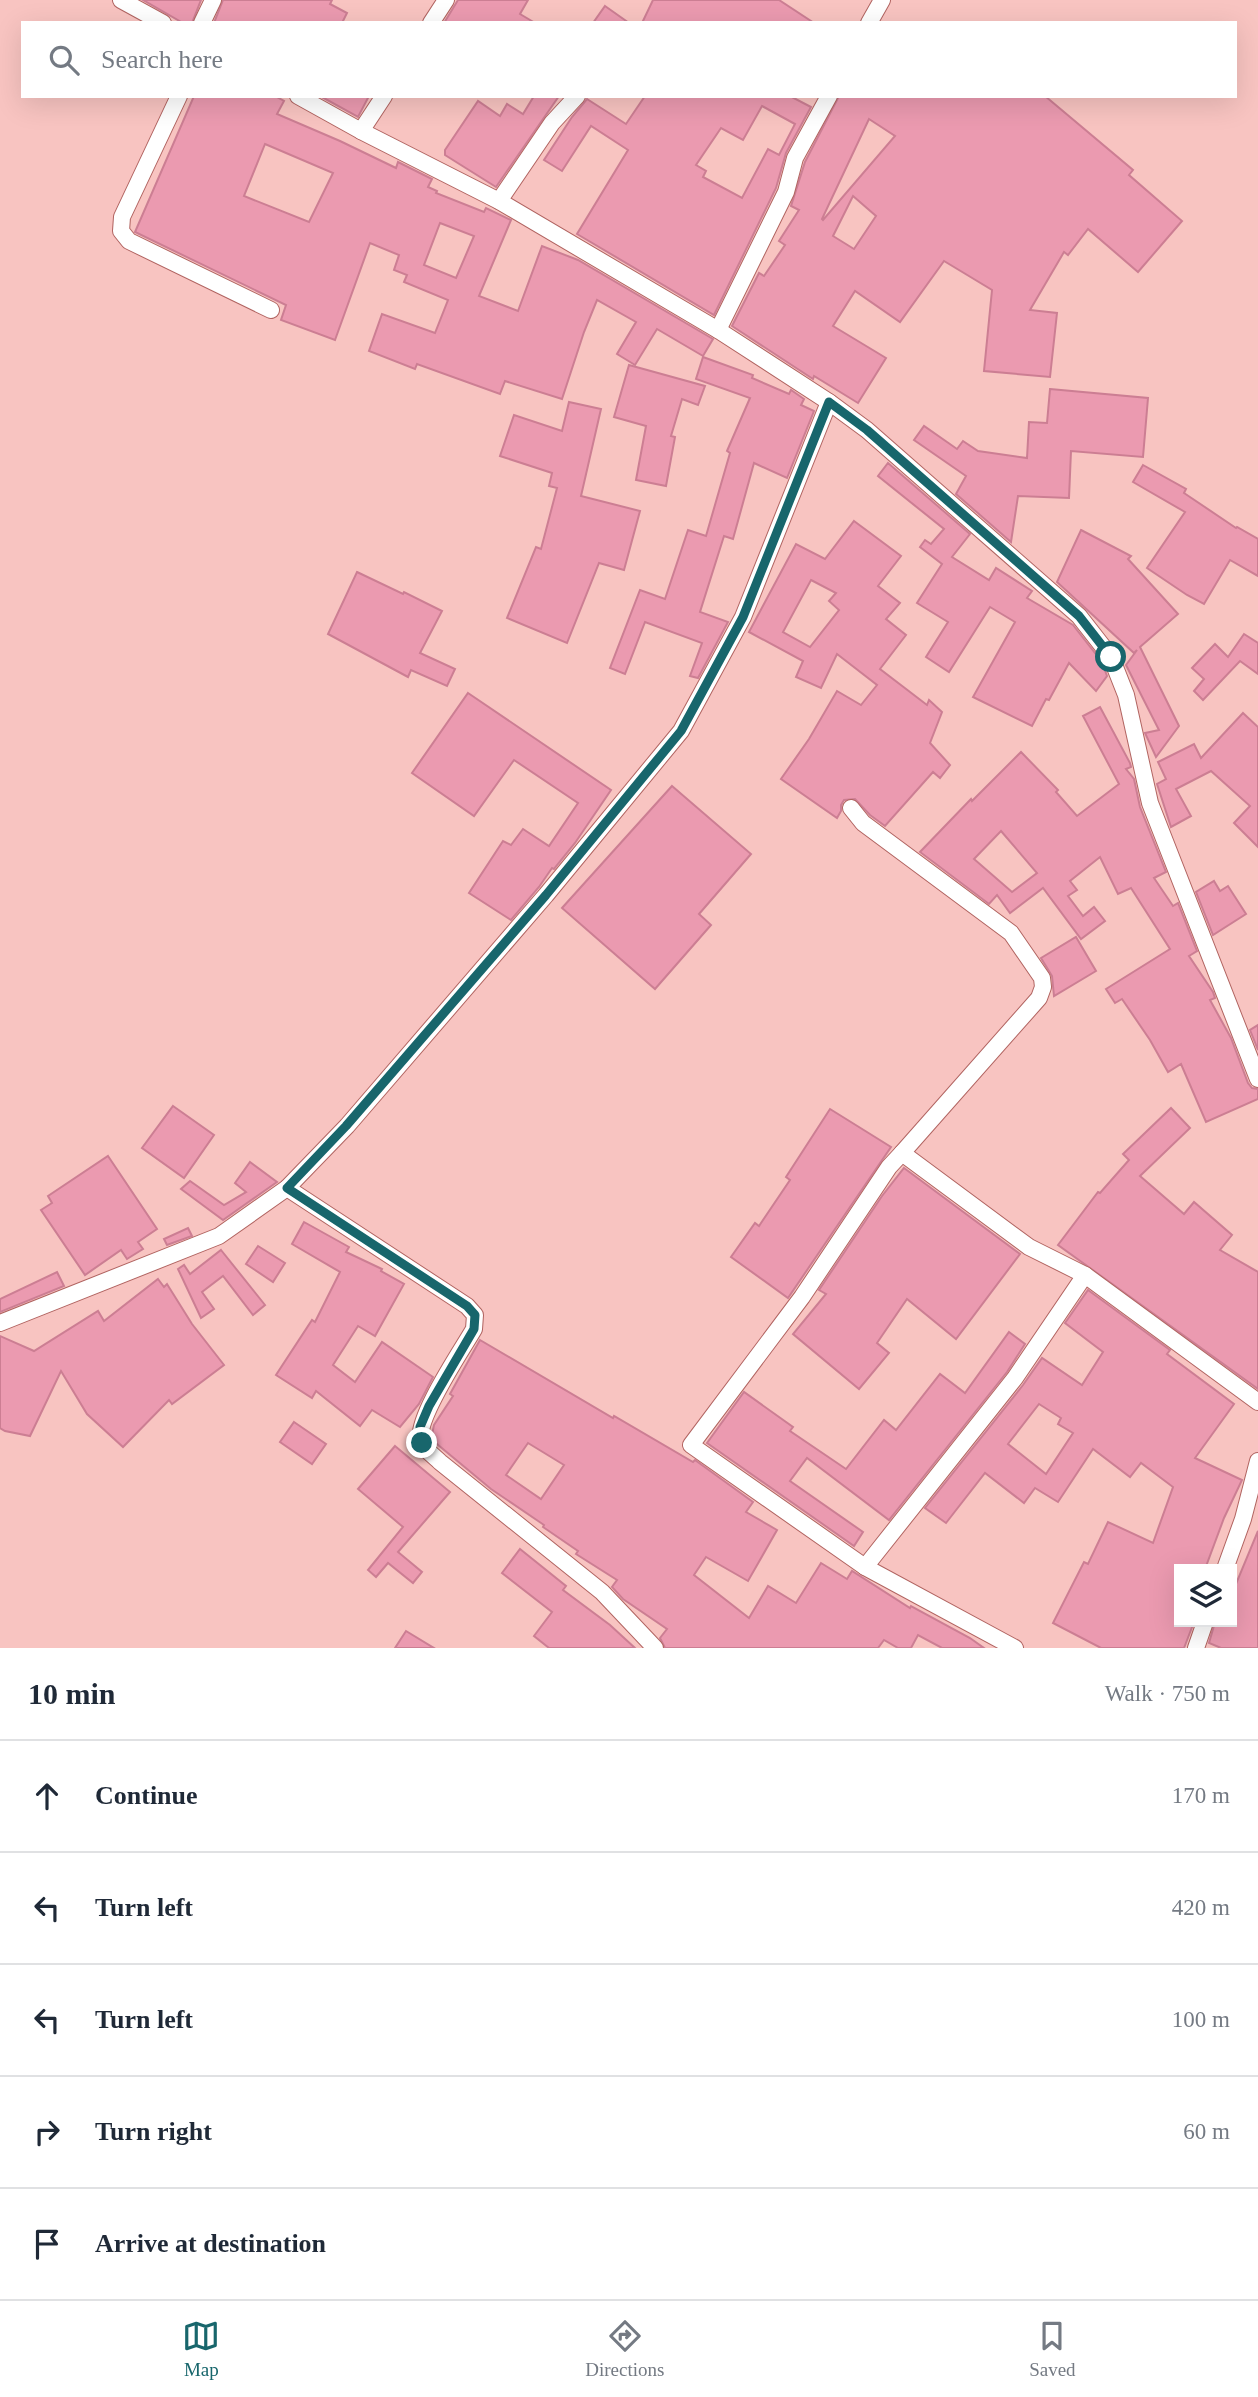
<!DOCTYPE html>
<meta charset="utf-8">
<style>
body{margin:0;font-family:Georgia,serif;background:#f6f6f7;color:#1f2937}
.controls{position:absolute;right:21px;bottom:21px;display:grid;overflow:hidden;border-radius:0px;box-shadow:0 7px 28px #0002}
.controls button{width:63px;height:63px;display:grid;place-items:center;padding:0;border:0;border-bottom:2px solid #e0e1e3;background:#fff;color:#1f2937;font:35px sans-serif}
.stop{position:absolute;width:21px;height:21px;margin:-16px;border:5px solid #18666c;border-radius:50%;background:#fff}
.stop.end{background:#18666c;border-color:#fff;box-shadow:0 2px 7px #0008}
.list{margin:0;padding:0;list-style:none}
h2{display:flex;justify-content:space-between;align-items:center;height:91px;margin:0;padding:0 28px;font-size:30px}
h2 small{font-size:23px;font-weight:400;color:#747a83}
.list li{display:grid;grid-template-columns:46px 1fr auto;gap:21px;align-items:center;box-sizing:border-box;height:112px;padding:0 28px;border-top:2px solid #e0e1e3}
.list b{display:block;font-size:26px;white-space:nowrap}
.list em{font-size:23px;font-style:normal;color:#747a83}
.icon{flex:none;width:38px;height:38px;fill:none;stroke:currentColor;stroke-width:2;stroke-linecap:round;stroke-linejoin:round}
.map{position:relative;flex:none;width:1258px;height:1648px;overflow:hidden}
.search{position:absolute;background:#fff;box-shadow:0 7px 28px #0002;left:21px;right:21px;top:21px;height:77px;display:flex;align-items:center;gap:18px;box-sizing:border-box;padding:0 24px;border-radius:0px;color:#747a83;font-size:26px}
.sheet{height:651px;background:#fff}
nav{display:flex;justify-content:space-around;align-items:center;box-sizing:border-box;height:98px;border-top:2px solid #e0e1e3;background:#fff;font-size:19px;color:#747a83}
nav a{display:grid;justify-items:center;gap:4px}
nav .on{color:#18666c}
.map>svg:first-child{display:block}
</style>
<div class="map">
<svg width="1258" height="1648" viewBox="0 0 1258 1648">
<rect width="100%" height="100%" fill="#f8c4c1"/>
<g fill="#eb9ab0" stroke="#cc7e93" stroke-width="2" fill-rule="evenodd">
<path d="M143,0H201L192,23H183Z"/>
<path d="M223,0H332L330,4L347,13L342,23H214Z"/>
<path d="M458,0H528L520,14L535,23H444Z"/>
<path d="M653,0H779L814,23H642Z"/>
<path d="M605,6L629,23H593Z"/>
<path d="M194,96H275L284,101L277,114L340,141L396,168L398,162L432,179L428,187L437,191L436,193L484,212L486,208L511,220L479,296L518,311L542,246L578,260L713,339L703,356L657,329L635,365L617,354L636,322L597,300L584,332L562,399L505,381L500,394L417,364L415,369L369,351L382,314L435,333L448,300L404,282L407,275L394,270L399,255L370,243L335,340L281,320L286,305L135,232ZM265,144L333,173L309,222L244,196ZM440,223L474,236L456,278L424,265Z"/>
<path d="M320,96H369L358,117Z"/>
<path d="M534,96H559L496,187L445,155V150L478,101L500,116L507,104L523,114Z"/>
<path d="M645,96H790L811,107L786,153L776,188L714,315L577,234L628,150L591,126L562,171L544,160L572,117L587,99L626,124ZM762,106L795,124L779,155L768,149L742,198L703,177L706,171L696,165L721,128L743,140Z"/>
<path d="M839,96H1045L1133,170L1129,175L1182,221L1138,272L1088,229L1068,255L1064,252L1030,310L1057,313L1050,377L984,371L992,290L944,261L900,322L855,291L833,326L886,358L858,403L814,376L813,379L732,326L759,273L764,276L785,245L779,241L799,210L791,206L805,162ZM869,119L895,136L823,220L822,219ZM853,196L876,216L854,249L833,236Z"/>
<path d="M703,357L753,375L752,378L789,394L791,390L804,399L801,405L814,411L787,478L754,463L733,539L724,536L700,612L728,622L698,678L690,676L702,643L645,622L625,674L610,668L640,590L665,599L688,530L706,536L730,453L727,451L750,398L696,379Z"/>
<path d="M629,365L705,386L698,405L682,399L671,436L675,437L666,486L636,480L646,426L614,417Z"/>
<path d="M1050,389L1148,398L1143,457L1071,451L1069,498L1018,496L1011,542L956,494L966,476L914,440L924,426L957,449L963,441L978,451L1027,458L1029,422L1047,423Z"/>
<path d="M569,402L601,409L581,496L640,511L624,570L599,563L567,643L507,618L536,547L541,549L557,488L549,486L552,473L500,456L514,415L562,431Z"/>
<path d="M888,463L970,534L952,557L989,580L996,568L1032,591L1027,598L1073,625L1102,662L1107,676L1096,691L1069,663L1049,700L1046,699L1032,726L973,697L1015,622L990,607L949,672L926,657L948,622L917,603L942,564L920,547L925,540L931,544L944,529L878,476Z"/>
<path d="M1143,465L1186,489L1184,493L1236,528L1237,527L1258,539V576L1230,560L1204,604L1187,595L1147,568L1185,512L1133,482Z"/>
<path d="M854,521L901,556L878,586L900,603L886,619L906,635L880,669L927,705L929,700L942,712L930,743L950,765L940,778L933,772L885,826L870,815L855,799L844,800L841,805V811L837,818L781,779L809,739L837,691L861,705L877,685L837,654L821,688L796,677L803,661L749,632L796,544L825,559ZM811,580L836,593L829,601L839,610L810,647L783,632Z"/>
<path d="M1081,530L1131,556L1128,559L1178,614L1140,647L1179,726L1156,757L1145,733L1159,730L1126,665L1137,650L1134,653L1057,582Z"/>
<path d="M357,572L403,594L404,592L442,611L420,653L455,669L447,686L411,670L408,677L328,634Z"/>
<path d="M1244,634L1258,643V674L1240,661L1203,700L1194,691L1204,679L1192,668L1215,644L1228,657Z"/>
<path d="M468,693L611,790L575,843L554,869L552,868L539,887L511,920L469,893L503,841L511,845L523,829L549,846L578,803L514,760L474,816L412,773Z"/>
<path d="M1100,707L1130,763L1131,767L1126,769L1134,779L1140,807L1166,872L1154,878L1173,906L1178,903L1197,951L1189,956L1213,992L1215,998L1210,1000L1231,1038L1248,1083L1252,1088L1258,1089V1099L1206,1122L1181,1064L1168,1072L1150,1040L1122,999L1115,1003L1106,989L1170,949L1131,888L1118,894L1100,857L1070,881L1077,890L1068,896L1083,916L1094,907L1105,921L1081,939L1043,888L1010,913L997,895L989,904L920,852L971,799L972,801L1021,752L1058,790L1056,792L1077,816L1119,784L1083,716ZM1001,831L1037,873L1012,892L974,859Z"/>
<path d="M1243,713L1258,727V847L1234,823L1250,806L1211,771L1176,789L1191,816L1171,827L1157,784L1166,779L1158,762L1194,744L1201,758Z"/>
<path d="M672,786L751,854L699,914L711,925L655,989L562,908Z"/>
<path d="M1214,881L1220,891L1228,886L1246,914L1213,935L1196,892Z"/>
<path d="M1076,937L1096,971L1054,996L1052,976L1041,958Z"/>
<path d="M1258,1025V1050L1250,1030Z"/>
<path d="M173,1106L214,1135L184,1178L142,1148Z"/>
<path d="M1171,1108L1190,1128L1140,1176L1184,1214L1194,1202L1232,1235L1220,1250L1258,1272V1389L1058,1245L1098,1192L1100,1193L1129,1160L1123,1154Z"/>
<path d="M830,1109L891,1147L788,1298L731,1257L755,1223L759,1226L790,1180L786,1177Z"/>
<path d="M108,1156L157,1229L138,1242L143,1249L127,1259L121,1250L85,1275L41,1210L52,1203L48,1196Z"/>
<path d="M250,1162L277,1182L223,1220L181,1189L190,1181L224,1205L246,1192L235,1183Z"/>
<path d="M904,1168L1020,1254L956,1339L907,1299L877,1343L889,1353L859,1389L793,1334L826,1294L819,1290L882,1196Z"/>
<path d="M304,1222L349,1247L346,1252L382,1269L381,1271L404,1284L375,1336L358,1326L333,1365L355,1382L382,1342L433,1377L419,1404L400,1427L372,1410L360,1426L316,1391L312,1398L276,1375L312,1320L315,1322L340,1272L292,1244Z"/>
<path d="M188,1228L192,1236L167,1245L164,1239Z"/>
<path d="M258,1246L285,1263L273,1282L246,1264Z"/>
<path d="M221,1250L265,1305L253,1315L223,1276L202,1292L214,1309L201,1318L178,1269L184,1265L190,1274Z"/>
<path d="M57,1272L64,1286L0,1312V1299Z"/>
<path d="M158,1279L164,1287L167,1284L192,1324L224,1365L172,1404L169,1400L123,1447L87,1414L61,1371L30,1436L5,1431L0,1428V1336L34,1351L98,1311L104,1321Z"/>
<path d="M1088,1290L1170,1350L1167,1354L1234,1404L1195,1458L1242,1480L1224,1518L1205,1569H1179V1622H1194L1184,1648H1101L1053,1623L1084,1562L1088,1564L1108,1522L1153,1543L1173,1487L1141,1463L1130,1477L1093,1449L1058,1502L1035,1488L1024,1503L985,1473L946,1523L925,1508L1023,1385L1042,1358L1082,1385L1103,1352L1065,1323ZM1039,1404L1061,1418L1058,1424L1073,1433L1046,1474L1008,1444Z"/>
<path d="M1009,1332L1025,1344L1007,1372L889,1520L807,1458L790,1481L863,1532L854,1546L707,1443L744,1392L793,1427L790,1431L846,1469L884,1420L896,1430L940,1374L965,1393Z"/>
<path d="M480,1340L613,1418L614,1416L693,1462L695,1460L753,1502L746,1512L777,1530L748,1581L706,1557L694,1575L749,1618L768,1586L796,1603L821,1563L847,1579L852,1571L910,1608L911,1606L970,1638L984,1648H942L918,1635L911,1648H898L884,1640L878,1648H665L660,1638L667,1629L623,1599L612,1587L617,1580L576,1554L578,1551L543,1527L544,1525L491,1489L431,1439L434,1425L453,1396L450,1394ZM528,1443L564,1465L541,1499L506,1475Z"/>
<path d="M294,1422L326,1444L312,1464L280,1442Z"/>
<path d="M395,1446L450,1492L398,1552L422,1572L413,1583L388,1563L376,1577L368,1570L403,1527L358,1489Z"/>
<path d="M1258,1531V1648H1221L1209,1643L1215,1622H1232V1581L1236,1584Z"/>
<path d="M520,1549L566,1586L563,1590L610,1625L635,1648H549L534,1636L552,1612L502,1573Z"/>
<path d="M406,1631L434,1648H395Z"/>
</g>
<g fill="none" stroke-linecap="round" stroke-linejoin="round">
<defs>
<g id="street">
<path d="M121,0L163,23"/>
<path d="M202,23L213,0"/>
<path d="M431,23L446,0"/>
<path d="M869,23L882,0"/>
<path d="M179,96L122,217L121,231L129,241L271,310"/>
<path d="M298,96L361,131L499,201L718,330L829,402L867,430L1079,616L1111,657L1126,695L1150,803L1258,1079"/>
<path d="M361,131L384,96"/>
<path d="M499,201L552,123L577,96"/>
<path d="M718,330L786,192L795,158L829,96"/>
<path d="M851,808L863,823L1011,933L1042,978L1043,987L1039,998L902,1153"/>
<path d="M287,1188L467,1306L475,1315L474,1329C462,1350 414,1420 421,1442C424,1449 435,1457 440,1462L602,1592L655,1648"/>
<path d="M0,1323L219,1236L287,1188L347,1126L546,895L681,731L743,617L829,402"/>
<path d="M865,1567L1015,1378L1085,1275"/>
<path d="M1225,1569L1243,1519L1258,1461"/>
<path d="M1015,1648L865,1567L691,1445L802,1297L889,1167L902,1153L1029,1247L1085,1275L1258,1402"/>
<path d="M1196,1648L1205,1622"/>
</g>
</defs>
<use href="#street" stroke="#b16461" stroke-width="18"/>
<use href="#street" stroke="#fff" stroke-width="16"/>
</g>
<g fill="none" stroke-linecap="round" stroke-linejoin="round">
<path stroke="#18666c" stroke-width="9" d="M422,1443L420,1427L429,1406L474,1329L475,1315L467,1306L287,1188L346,1126L546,895L681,731L743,617L829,402L867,430L1079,616L1111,657"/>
</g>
</svg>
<div class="controls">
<button><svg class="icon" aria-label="layers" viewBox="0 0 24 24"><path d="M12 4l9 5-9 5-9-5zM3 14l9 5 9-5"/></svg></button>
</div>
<div class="stop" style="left:1111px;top:657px"></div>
<div class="stop end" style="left:422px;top:1443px"></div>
<div class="search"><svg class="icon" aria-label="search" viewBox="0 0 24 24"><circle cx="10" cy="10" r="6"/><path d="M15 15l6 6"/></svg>Search here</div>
</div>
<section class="sheet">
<h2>10 min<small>Walk · 750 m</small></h2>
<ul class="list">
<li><svg class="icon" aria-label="ahead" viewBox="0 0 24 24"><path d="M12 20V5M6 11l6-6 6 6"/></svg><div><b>Continue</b></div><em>170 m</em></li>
<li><svg class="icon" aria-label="left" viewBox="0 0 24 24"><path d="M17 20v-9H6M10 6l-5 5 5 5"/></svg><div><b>Turn left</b></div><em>420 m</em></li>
<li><svg class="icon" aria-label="left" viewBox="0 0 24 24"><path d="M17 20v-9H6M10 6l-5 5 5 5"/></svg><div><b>Turn left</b></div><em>100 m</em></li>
<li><svg class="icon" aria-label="right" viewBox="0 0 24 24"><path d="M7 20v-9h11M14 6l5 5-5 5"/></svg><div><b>Turn right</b></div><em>60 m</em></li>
<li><svg class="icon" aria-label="arrive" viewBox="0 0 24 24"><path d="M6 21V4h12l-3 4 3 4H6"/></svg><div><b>Arrive at destination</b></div></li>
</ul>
</section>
<nav>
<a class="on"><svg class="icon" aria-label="map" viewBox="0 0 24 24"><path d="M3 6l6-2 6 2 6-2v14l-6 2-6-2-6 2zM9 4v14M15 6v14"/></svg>Map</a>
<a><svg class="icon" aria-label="directions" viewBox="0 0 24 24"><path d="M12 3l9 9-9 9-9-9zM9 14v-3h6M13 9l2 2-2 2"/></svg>Directions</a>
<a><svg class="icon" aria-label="saved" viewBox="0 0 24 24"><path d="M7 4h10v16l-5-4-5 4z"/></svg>Saved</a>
</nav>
